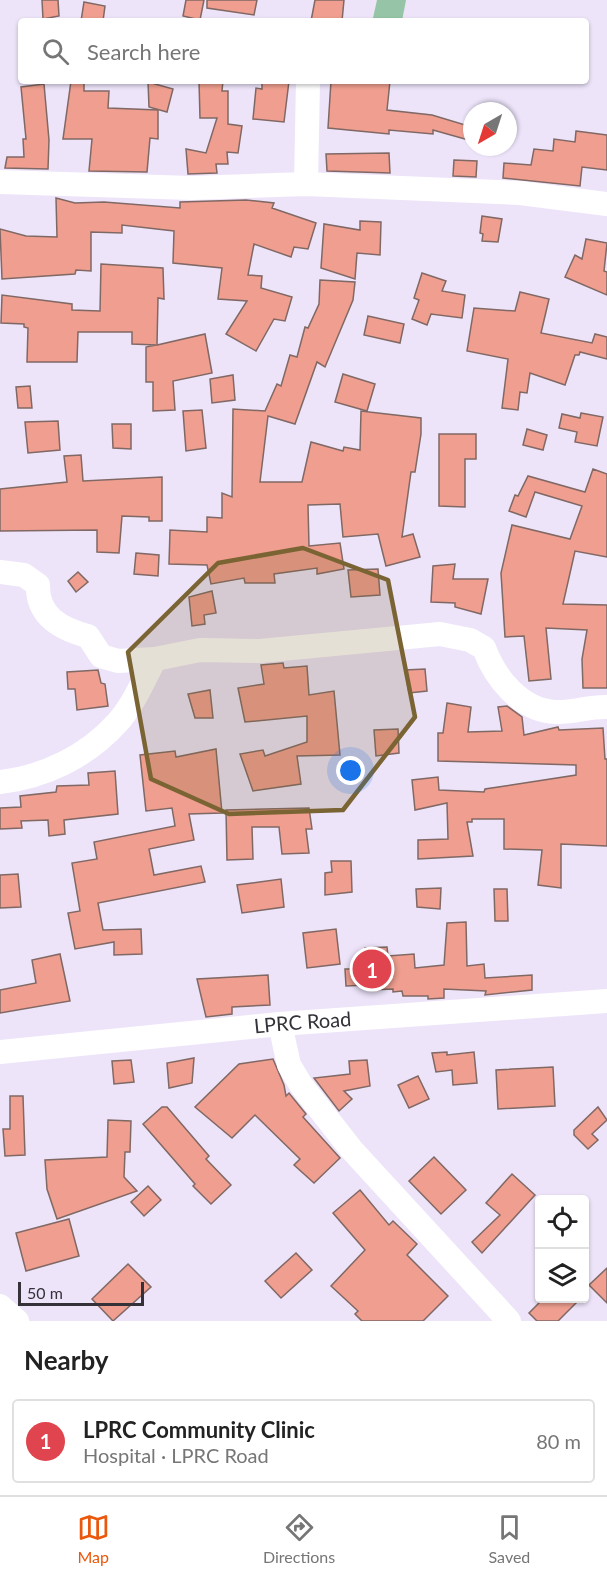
<!DOCTYPE html>
<meta charset="utf-8">
<style>
body{margin:0;font-family:Lato,sans-serif;background:#f2f2f2;color:#222}
.controls{position:absolute;right:18px;bottom:18px;display:grid;overflow:hidden;border-radius:6px;box-shadow:0 2px 4px #0004}
.controls button{width:54px;height:54px;display:grid;place-items:center;padding:0;border:0;border-bottom:2px solid #e0e0e0;background:#fff;color:#222;font:30px sans-serif}
.compass{position:absolute;left:463px;top:102px;width:54px;height:54px;border-radius:50%;background:#fff;box-shadow:0 2px 4px #0004;rotate:219deg}
.scale{position:absolute;left:18px;bottom:15px;width:126px;box-sizing:border-box;padding-left:6px;border:3px solid #343139;border-top:0;font-size:16px;line-height:21px;white-space:nowrap;color:#343139;-webkit-text-stroke:4px #ede4fa;paint-order:stroke}
.you{position:absolute;left:351px;top:771px;width:21px;height:21px;margin:-15px;border:4px solid #fff;border-radius:50%;background:#1a73e8;box-shadow:0 0 0 9px #1a73e833}
.badge{display:grid;place-items:center;width:39px;height:39px;border-radius:50%;background:#ea580c;color:#fff;font-size:20px;font-weight:700}
.pin{position:absolute;translate:-50% -50%;border:3px solid #fff;box-shadow:0 2px 6px #0006}
.list{margin:0;padding:0;list-style:none}
h2{display:flex;justify-content:space-between;align-items:center;height:78px;margin:0;padding:0 24px;font-size:26px}
h2 small{font-size:20px;font-weight:400;color:#767676}
.list li{display:grid;grid-template-columns:39px 1fr auto;gap:18px;align-items:center;box-sizing:border-box;height:84px;margin:0 12px 12px;padding:0 12px;border:2px solid #e0e0e0;border-radius:6px}
.list b{display:block;font-size:22px;white-space:nowrap}
.list p{margin:0;font-size:20px;white-space:nowrap;color:#767676}
.list em{font-size:20px;font-style:normal;color:#767676}
.icon{flex:none;width:33px;height:33px;fill:none;stroke:currentColor;stroke-width:2;stroke-linecap:round;stroke-linejoin:round}
.map{position:relative;flex:none;width:607px;height:1321px;overflow:hidden}
.search{position:absolute;background:#fff;box-shadow:0 2px 4px #0004;left:18px;right:18px;top:18px;height:66px;display:flex;align-items:center;gap:15px;box-sizing:border-box;padding:0 21px;border-radius:6px;color:#767676;font-size:22px}
.sheet{height:174px;background:#fff}
nav{display:flex;justify-content:space-around;align-items:center;box-sizing:border-box;height:84px;border-top:2px solid #e0e0e0;background:#fff;font-size:16px;color:#767676}
nav a{display:grid;justify-items:center;gap:3px}
nav .on{color:#ea580c}
.map>svg:first-child{display:block}
</style>
<div class="map">
<svg width="607" height="1321" viewBox="0 0 607 1321">
<rect width="100%" height="100%" fill="#ede4fa"/>
<path fill="#95c5a6" d="M377,0H406L402,21L373,18Z"/>
<g fill="#ef9e8f" stroke="#806864" stroke-width="1.5">
<path d="M42,0H58L59,16L43,19Z"/>
<path d="M186,0H204L200,20L183,16Z"/>
<path d="M207,0H257L254,15L207,8Z"/>
<path d="M315,0H344L342,21H311Z"/>
<path d="M84,2L105,6L103,21H81Z"/>
<path d="M71,81H84V91H109L108,108L158,110V139L150,138L147,172L89,171L92,139H63Z"/>
<path d="M199,81H223L222,91H228V124L242,126L238,153L227,152L228,164H216L217,173L188,174L186,149L206,153L217,118H200Z"/>
<path d="M262,81H289L284,122L253,119L256,88L262,89Z"/>
<path d="M331,81H390L387,110L432,115L472,127V141L433,130V134L389,130V134L328,128Z"/>
<path d="M148,82L173,89L167,112L149,107Z"/>
<path d="M44,84L49,140L48,169L5,168L7,157H24L23,139H26L21,87Z"/>
<path d="M576,131L607,135V170L582,167L580,186L503,178L504,163L531,165L534,149L553,151L554,139L575,142Z"/>
<path d="M389,153L390,173L327,171L326,154Z"/>
<path d="M454,160L477,161L476,177L453,176Z"/>
<path d="M56,198L75,203L104,202L180,208V202L246,200L274,203L272,208L316,223L308,249L294,247L291,257L254,244L248,275L262,276L261,288L292,297L285,321L274,319L256,351L226,334L247,301L218,299L222,268L173,263L174,231L122,225V233L91,232V271L76,270L75,274L2,279L0,229L26,236L57,237Z"/>
<path d="M482,216L502,219L498,242L482,241L483,234L480,233Z"/>
<path d="M360,221L381,222L380,255L357,253L355,279L321,268L324,224L360,230Z"/>
<path d="M586,239L607,243L604,271L607,272V295L565,277L575,255L582,259Z"/>
<path d="M101,264L163,268L164,299L158,298L157,345L205,334L212,373L173,381L175,410L153,411V382H146V347L156,345L132,344V332H78L77,362H27L28,328L24,327V324L1,323L2,295L72,304V310L100,311Z"/>
<path d="M422,273L446,281L442,291L465,295L462,318L431,314L427,325L412,319L419,300L414,298Z"/>
<path d="M320,280L355,282L353,300L325,367L317,362L295,424L268,416L260,482H302L311,442L343,451L344,447L360,450L361,411L421,418V434L415,472H411L402,537L413,534L420,557L386,566L378,534L343,537L340,504L308,505L309,546L340,543L344,569L317,574V568L274,574L275,583H245L244,578L211,584L207,565L169,564L170,530L207,532V517L222,518V493L232,497L233,409L265,411L277,384L281,386L290,355L297,357L305,327L308,328L319,304Z"/>
<path d="M520,292L549,299L541,333L592,343L595,334L607,337V359L580,352L579,355H575L565,385L530,373L527,393L520,392L518,410L502,408L508,359L467,351L474,308L515,311Z"/>
<path d="M368,316L404,324L400,343L364,335Z"/>
<path d="M343,374L375,384L367,411L335,402Z"/>
<path d="M233,375L235,400L212,403L210,379Z"/>
<path d="M30,386L32,408H18L16,387Z"/>
<path d="M202,410L206,448L186,451L183,411Z"/>
<path d="M581,413L603,417L597,446L575,442L577,432L559,428L562,414L580,418Z"/>
<path d="M58,421L60,450L28,453L25,422Z"/>
<path d="M112,424H131V449L113,448Z"/>
<path d="M527,429L547,435L543,450L523,445Z"/>
<path d="M439,434H476V459H465V507L439,506Z"/>
<path d="M81,455L83,481L162,477V521H149V517L122,516L119,553L97,552V530L0,531V489L67,482L64,456Z"/>
<path d="M593,469L607,474V557L575,551L563,604L607,605V688H583L582,659L587,630L546,628L551,679L529,681L524,636L505,637L501,573L512,525L570,539L582,506L535,492L526,517L509,511L515,495L518,496L528,476L585,492Z"/>
<path d="M136,553L159,555L158,576L134,574Z"/>
<path d="M455,564L453,579H488L481,614L455,607V603L431,602L433,566Z"/>
<path d="M378,569L380,595L351,597L348,570Z"/>
<path d="M78,572L88,582L76,592L68,581Z"/>
<path d="M212,591L216,613L204,615L205,624L192,626L189,597Z"/>
<path d="M283,663L284,668L307,666L309,695L334,691L340,755L297,756L301,784L253,791L240,754L263,750L265,756L307,742V716L245,722L238,688L264,684L261,665Z"/>
<path d="M425,669L427,691L409,693L405,670Z"/>
<path d="M98,670L101,683L105,684L108,706L77,710L75,689H68L67,672Z"/>
<path d="M210,690L213,718H195L188,694Z"/>
<path d="M447,703L471,707L468,732L502,731L498,707L507,706L522,717L524,735L558,727L559,730L603,728L605,759H607V846L561,844V888L538,885L542,850L504,849V819H472V822H467L473,856L418,859V840L448,839L447,803L415,810L412,780L438,777L439,790L484,792L485,789L576,775V765L438,761V733H443Z"/>
<path d="M398,729L399,753L376,756L374,730Z"/>
<path d="M216,749L222,813L189,814L194,840L149,849L154,875L201,866L205,882L98,903L103,930L141,929L142,954L114,955V942L75,949L68,913L80,911L72,863L97,859L94,842L175,826L172,808L146,811L140,755L175,751L176,757Z"/>
<path d="M115,771L118,814L64,820L65,834L49,836L48,820L21,821L22,828L0,829V808L21,807L20,796L56,792L57,786L89,785L88,773Z"/>
<path d="M309,808L312,829H306L309,853L282,854L279,827H252L253,859L227,860L226,810Z"/>
<path d="M331,861H351L352,892L325,895V873L332,872Z"/>
<path d="M18,874L21,907L0,908V875Z"/>
<path d="M281,879L284,907L242,913L237,885Z"/>
<path d="M441,888L440,909L417,907L416,889Z"/>
<path d="M494,889H507L508,921H495Z"/>
<path d="M466,922L467,966L484,964L485,978L532,975V990L485,995L486,991L444,989V998L428,999V996H403L402,991L393,992V989L369,990L368,985L346,986L345,969H366L365,948L387,947L388,956L414,954L415,968L444,965L447,923Z"/>
<path d="M336,929L340,964L307,968L303,933Z"/>
<path d="M60,954L70,1001L0,1013V990L36,983L32,960Z"/>
<path d="M268,975L270,1005L232,1007V1014L206,1017L197,979Z"/>
<path d="M447,1052V1055L474,1052L477,1083L453,1085L452,1070L436,1072L432,1053Z"/>
<path d="M194,1058L192,1083L169,1088L167,1063Z"/>
<path d="M273,1059L284,1085L286,1096L289,1093L306,1114L303,1117L340,1158L314,1183L294,1165L300,1159L255,1115L232,1138L195,1107L239,1064Z"/>
<path d="M131,1060L134,1082L114,1084L112,1061Z"/>
<path d="M367,1060L370,1086L344,1091L352,1099L339,1111L314,1078L350,1074L349,1061Z"/>
<path d="M553,1067L555,1106L498,1109L496,1070Z"/>
<path d="M418,1076L429,1099L409,1108L398,1085Z"/>
<path d="M10,1096H23L25,1155L5,1156L3,1129H10Z"/>
<path d="M162,1107H167L209,1156L206,1159L231,1185L211,1204L193,1186L195,1184L143,1124Z"/>
<path d="M598,1107L607,1120L592,1134L598,1140L588,1149L574,1135V1130Z"/>
<path d="M108,1120L131,1121L130,1152H125L124,1177L137,1191L57,1219L47,1189L45,1160L107,1157Z"/>
<path d="M434,1157L466,1190L441,1214L409,1181Z"/>
<path d="M512,1174L535,1195L482,1253L472,1242L500,1215L486,1203Z"/>
<path d="M148,1186L161,1200L144,1216L131,1202Z"/>
<path d="M360,1190L389,1225L393,1221L417,1244L407,1255L448,1296L423,1321H362L355,1314L358,1311L331,1286L365,1250L333,1213Z"/>
<path d="M69,1219L79,1256L26,1271L16,1233Z"/>
<path d="M296,1253L312,1270L281,1298L265,1281Z"/>
<path d="M128,1264L151,1287L113,1321L92,1299Z"/>
<path d="M607,1268V1303L589,1285Z"/>
<path d="M543,1299H580L558,1321H537L529,1313Z"/>
</g>
<g fill="none" stroke-linecap="round" stroke-linejoin="round">
<g stroke="#fff" stroke-width="24">
<path d="M0,182L192,188L306,184L520,193L607,204"/>
<path d="M306,184L308,81"/>
<path d="M0,572L24,575L38,585C37,616 61,629 88,636L101,656L118,661L155,659L200,650L260,651L440,634L470,640L484,648C495,678 521,711 556,712C573,713 590,706 607,707"/>
<path d="M0,782C45,777 87,756 117,723C133,706 144,679 155,659"/>
<path d="M280,1024L289,1065L301,1085L351,1149L509,1321"/>
<path id="s1" d="M0,1052L280,1024L607,1001"/>
<path d="M0,1306L17,1321"/>
</g>
</g>
<path fill="#7b6434" fill-opacity="0.2" stroke="#7b6434" stroke-width="4.5" stroke-linejoin="round" d="M303,548L388,580L415,717L343,810L229,814L151,779L128,652L218,563Z"/>
<g text-anchor="middle" stroke-width="5" stroke-linejoin="round" paint-order="stroke">
<g font-size="20" fill="#343139" stroke="#ede4fa">
<text dy="7" stroke="none"><textPath href="#s1" startOffset="304">LPRC Road</textPath></text>
</g>
</g>
</svg>
<div class="controls">
<button><svg class="icon" aria-label="locate" viewBox="0 0 24 24"><circle cx="12" cy="12" r="6"/><path d="M12 2v4M12 18v4M2 12h4M18 12h4"/></svg></button>
<button><svg class="icon" aria-label="layers" viewBox="0 0 24 24"><path d="M12 4l9 5-9 5-9-5zM3 14l9 5 9-5"/></svg></button>
</div>
<svg class="compass" viewBox="-18 -18 36 36"><path d="M0-13l5 13h-10z" fill="#e53935"/><path d="M0 13l5-13h-10z" fill="#767676"/></svg>
<div class="scale">50 m</div>
<div class="you"></div>
<div class="pin badge" style="left:372px;top:969px;background:#e0444e">1</div>
<div class="search"><svg class="icon" aria-label="search" viewBox="0 0 24 24"><circle cx="10" cy="10" r="6"/><path d="M15 15l6 6"/></svg>Search here</div>
</div>
<section class="sheet">
<h2>Nearby<small></small></h2>
<ul class="list">
<li><span class="badge" style="background:#e0444e">1</span><div><b>LPRC Community Clinic</b><p>Hospital · LPRC Road</p></div><em>80 m</em></li>
</ul>
</section>
<nav>
<a class="on"><svg class="icon" aria-label="map" viewBox="0 0 24 24"><path d="M3 6l6-2 6 2 6-2v14l-6 2-6-2-6 2zM9 4v14M15 6v14"/></svg>Map</a>
<a><svg class="icon" aria-label="directions" viewBox="0 0 24 24"><path d="M12 3l9 9-9 9-9-9zM9 14v-3h6M13 9l2 2-2 2"/></svg>Directions</a>
<a><svg class="icon" aria-label="saved" viewBox="0 0 24 24"><path d="M7 4h10v16l-5-4-5 4z"/></svg>Saved</a>
</nav>
